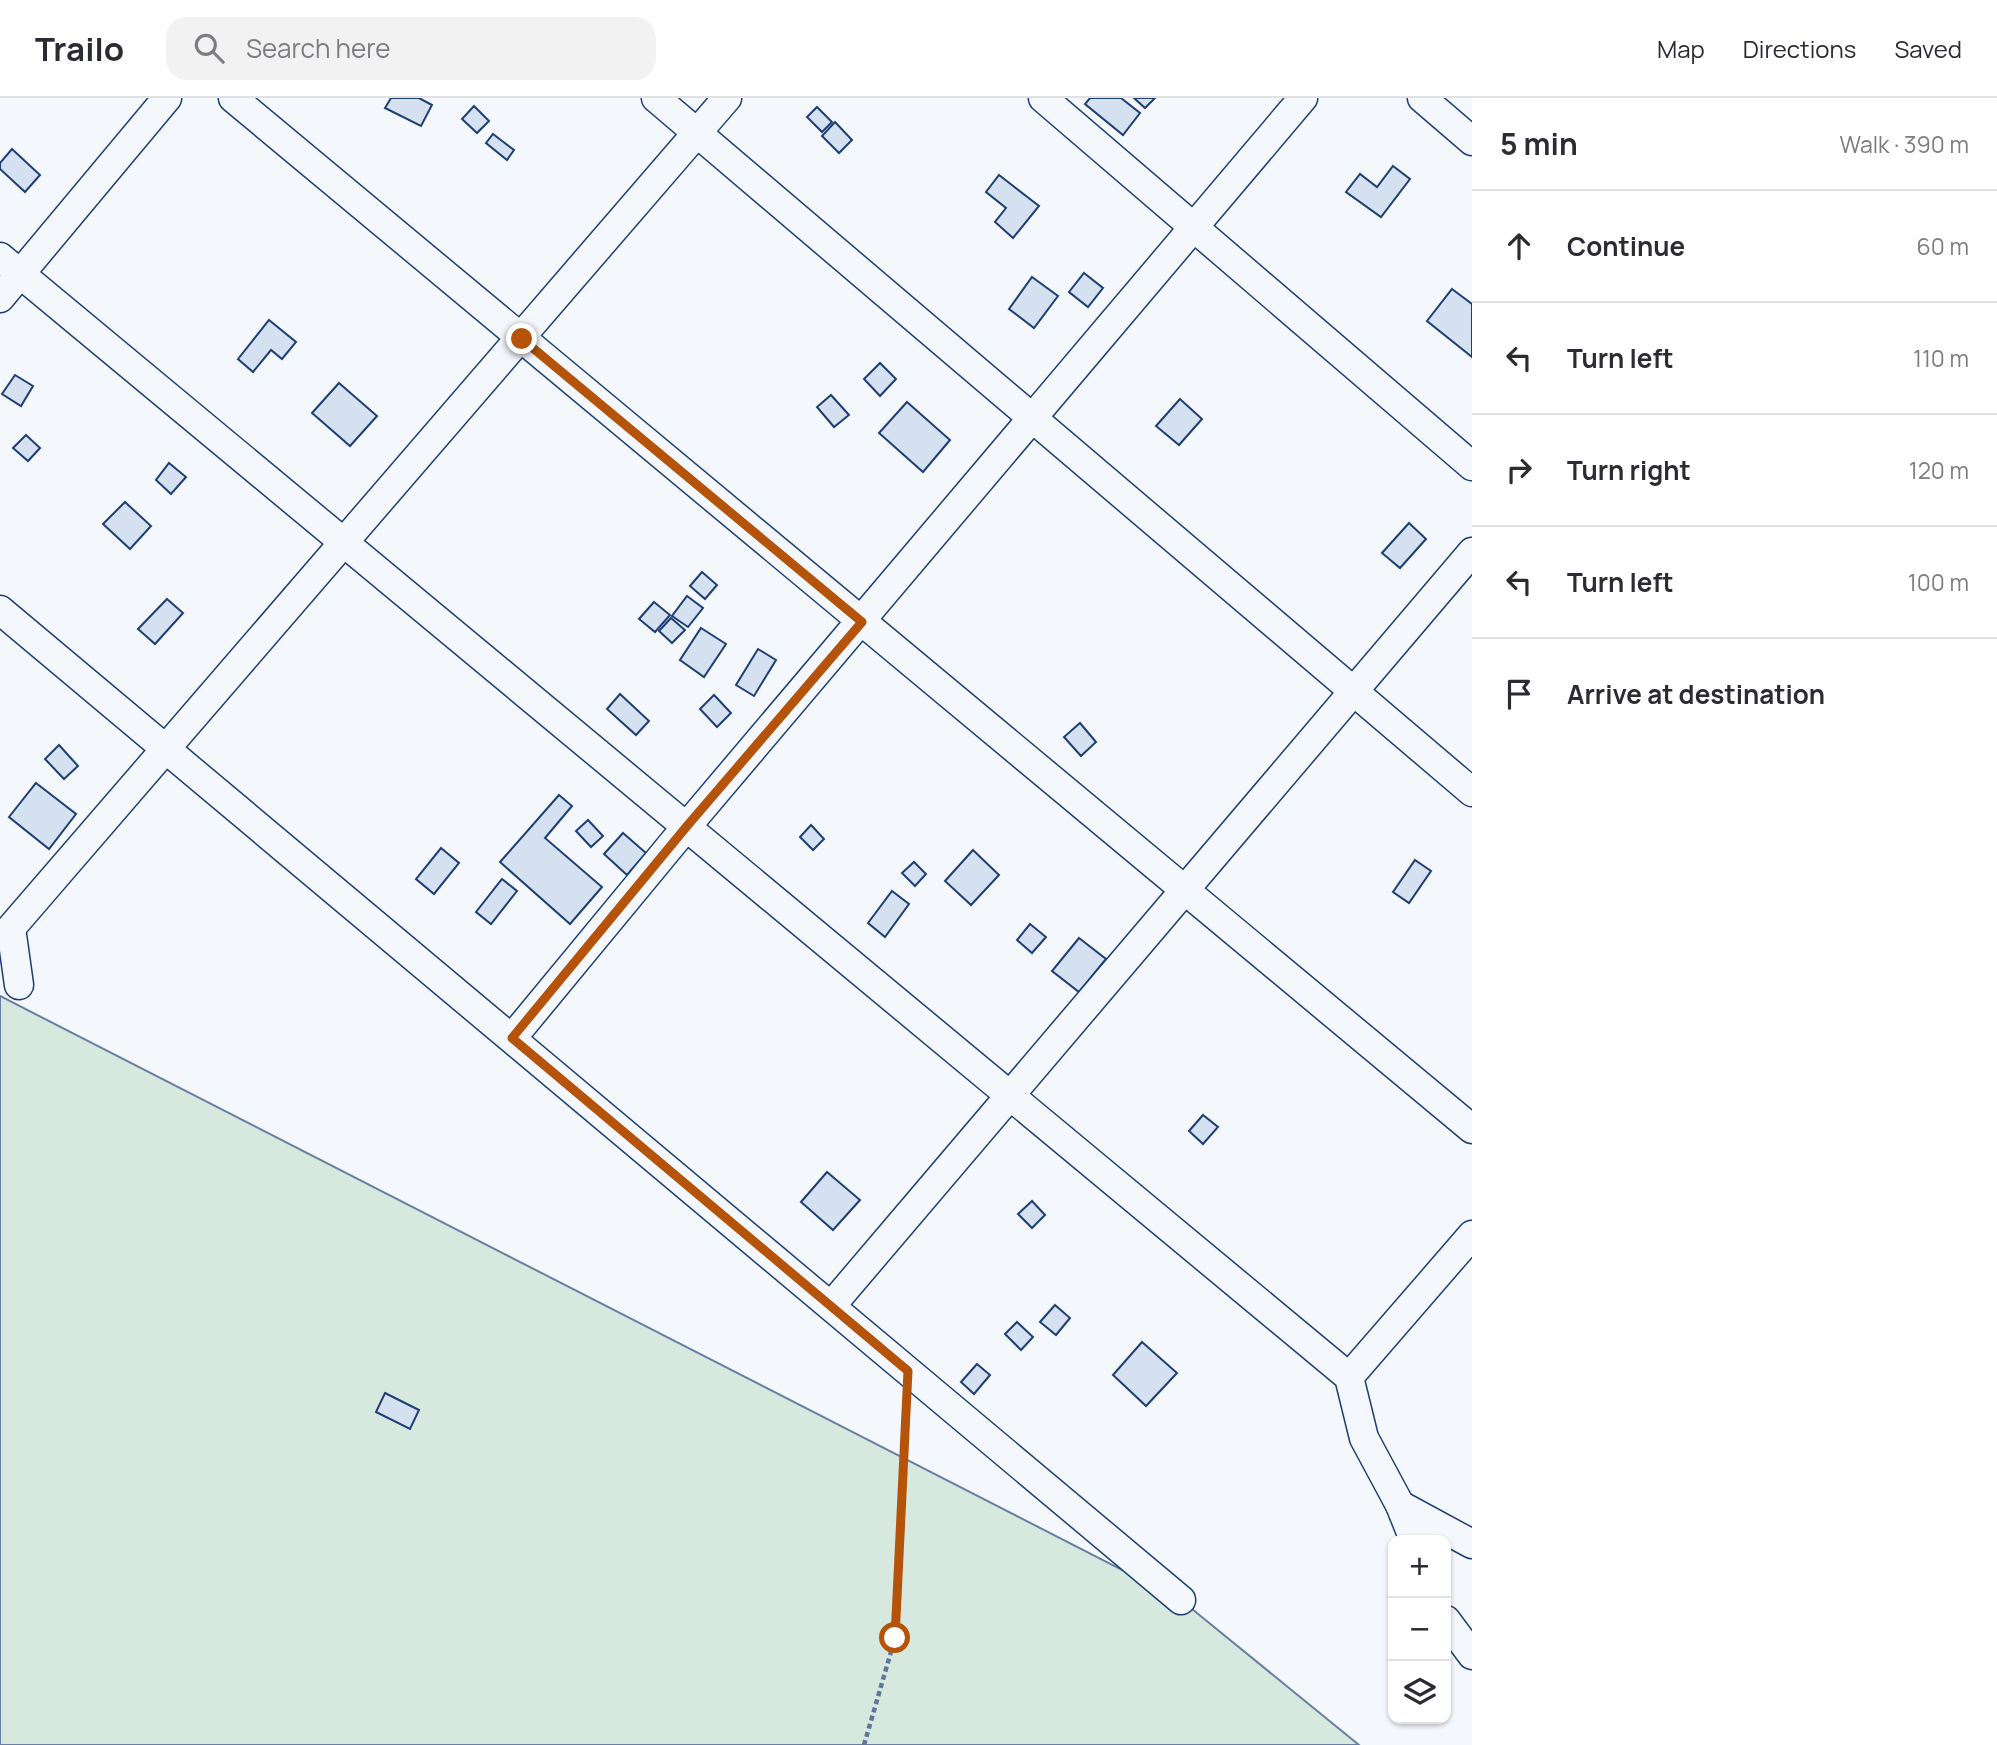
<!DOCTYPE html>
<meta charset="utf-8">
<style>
body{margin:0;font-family:Manrope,sans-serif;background:#f2f2f3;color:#2b2b33}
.controls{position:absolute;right:21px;bottom:21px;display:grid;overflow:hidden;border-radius:14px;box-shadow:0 2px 5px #0004}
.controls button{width:63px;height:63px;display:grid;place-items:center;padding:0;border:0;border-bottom:2px solid #e1e1e2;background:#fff;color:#2b2b33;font:35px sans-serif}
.stop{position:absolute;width:21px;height:21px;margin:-16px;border:5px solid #b45309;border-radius:50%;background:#fff}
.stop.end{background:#b45309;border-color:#fff;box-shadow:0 2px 7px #0008}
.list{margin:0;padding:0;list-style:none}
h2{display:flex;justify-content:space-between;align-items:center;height:91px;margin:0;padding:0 28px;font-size:30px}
h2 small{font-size:23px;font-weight:400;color:#7c7c81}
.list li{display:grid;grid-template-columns:46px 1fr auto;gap:21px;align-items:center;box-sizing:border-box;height:112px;padding:0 28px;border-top:2px solid #e1e1e2}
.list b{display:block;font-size:26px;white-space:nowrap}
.list em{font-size:23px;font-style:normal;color:#7c7c81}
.icon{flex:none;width:38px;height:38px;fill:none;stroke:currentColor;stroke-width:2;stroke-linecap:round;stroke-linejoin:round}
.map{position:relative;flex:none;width:1472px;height:1647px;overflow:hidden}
header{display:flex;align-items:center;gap:42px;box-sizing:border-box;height:98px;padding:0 35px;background:#fff;border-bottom:2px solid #e1e1e2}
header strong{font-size:33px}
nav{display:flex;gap:38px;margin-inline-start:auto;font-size:24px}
.search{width:490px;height:63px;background:#f2f2f3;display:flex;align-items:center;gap:18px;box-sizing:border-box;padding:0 24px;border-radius:21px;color:#7c7c81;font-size:26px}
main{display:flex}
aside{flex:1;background:#fff}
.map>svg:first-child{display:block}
</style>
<header>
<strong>Trailo</strong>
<div class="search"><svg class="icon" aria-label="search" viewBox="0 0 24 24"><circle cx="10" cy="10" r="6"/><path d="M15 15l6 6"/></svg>Search here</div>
<nav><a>Map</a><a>Directions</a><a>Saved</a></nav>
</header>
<main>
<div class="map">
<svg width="1472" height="1647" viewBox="0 0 1472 1647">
<rect width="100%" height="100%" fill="#f4f7fb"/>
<path fill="#d7e8df" stroke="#687fa3" stroke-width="2" d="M0,898L1181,1502L1359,1647H0Z"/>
<g fill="#d5e0f0" stroke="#1d3f73" stroke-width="2">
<path d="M391,0H419L432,7L421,28L385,10Z"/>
<path d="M1090,0H1121L1140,15L1123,37L1085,6Z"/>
<path d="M1134,0H1155L1145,10Z"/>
<path d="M474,8L489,23L477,35L462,21Z"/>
<path d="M817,9L832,24L822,34L807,19Z"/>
<path d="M835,24L852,42L839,55L822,38Z"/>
<path d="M493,36L514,52L507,62L486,45Z"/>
<path d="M12,51L40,77L25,94L0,71V65Z"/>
<path d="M1393,68L1410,81L1381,119L1346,94L1360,76L1377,89Z"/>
<path d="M999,77L1039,108L1013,140L995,124L1006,110L986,94Z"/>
<path d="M1084,175L1103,190L1088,209L1069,194Z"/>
<path d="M1032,179L1058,198L1034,230L1009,211Z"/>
<path d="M1452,191L1472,206V259L1427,223Z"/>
<path d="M269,222L296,244L282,261L271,252L253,274L238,261Z"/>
<path d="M880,265L896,281L880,298L864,281Z"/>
<path d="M15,277L33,288L21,308L2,296Z"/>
<path d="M339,285L377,318L350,348L312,315Z"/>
<path d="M831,297L849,317L834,329L817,309Z"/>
<path d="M1180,301L1202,321L1179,347L1156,328Z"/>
<path d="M907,304L950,342L923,374L879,335Z"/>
<path d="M26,337L40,350L28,363L13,350Z"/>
<path d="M169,365L186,379L171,396L156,382Z"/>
<path d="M125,404L151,428L130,451L103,426Z"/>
<path d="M1409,425L1426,441L1400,470L1382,455Z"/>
<path d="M702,474L717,487L705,501L690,488Z"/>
<path d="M687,498L703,510L688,529L672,518Z"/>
<path d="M167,501L183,515L155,546L138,531Z"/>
<path d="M654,504L670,517L655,534L639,521Z"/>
<path d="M671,520L685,532L672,545L659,533Z"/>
<path d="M701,530L726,546L704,579L680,562Z"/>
<path d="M758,551L776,562L754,598L736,587Z"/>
<path d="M620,596L649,623L636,637L607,611Z"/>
<path d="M714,597L731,615L717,629L700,611Z"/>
<path d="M1080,625L1096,644L1081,658L1064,639Z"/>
<path d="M59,647L78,668L64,681L45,661Z"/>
<path d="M36,685L76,716L49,751L9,719Z"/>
<path d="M559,697L572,708L545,740L602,789L570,826L500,764Z"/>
<path d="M588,722L603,738L591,749L576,733Z"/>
<path d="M811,727L824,741L813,752L800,739Z"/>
<path d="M623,735L646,755L627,777L604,756Z"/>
<path d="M441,750L459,765L434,796L416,781Z"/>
<path d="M973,752L999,777L971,807L945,783Z"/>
<path d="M1415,762L1431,773L1409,805L1393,794Z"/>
<path d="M914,764L926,776L915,788L902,775Z"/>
<path d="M502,781L517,793L491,826L476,814Z"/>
<path d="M892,793L909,806L885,839L868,825Z"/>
<path d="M1030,826L1046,839L1032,855L1017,842Z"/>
<path d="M1079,840L1106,861L1079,894L1052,873Z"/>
<path d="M1203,1017L1218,1029L1203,1046L1189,1033Z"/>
<path d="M827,1074L860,1102L833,1132L801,1104Z"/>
<path d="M1032,1103L1045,1117L1032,1130L1018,1116Z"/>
<path d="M1055,1207L1070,1220L1056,1237L1040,1224Z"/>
<path d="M1017,1224L1033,1239L1021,1252L1005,1236Z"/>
<path d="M1142,1244L1177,1275L1146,1308L1113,1277Z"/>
<path d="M977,1266L990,1277L974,1296L961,1284Z"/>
<path d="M385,1295L419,1312L410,1331L376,1314Z"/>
</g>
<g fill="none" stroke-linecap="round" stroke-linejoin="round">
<defs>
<g id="minor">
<path d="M233,0L1472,1031"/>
<path d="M656,0L1472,694"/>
<path d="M1043,0L1472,368"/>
<path d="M1422,0L1472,43"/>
<path d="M0,159L1349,1279L1364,1340L1400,1407L1472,1446"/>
<path d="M0,200L167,0"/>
<path d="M0,512L1181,1502"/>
<path d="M19,887L11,830L727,0"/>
<path d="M512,940L687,728L1303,0"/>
<path d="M831,1208L1472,454"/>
<path d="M1349,1279L1472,1137"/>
<path d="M1400,1407L1414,1442"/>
<path d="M1446,1522L1472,1557"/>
</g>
</defs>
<use href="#minor" stroke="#1d3f73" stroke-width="31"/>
<path stroke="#5e769c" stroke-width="4.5" stroke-dasharray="5 3.5" stroke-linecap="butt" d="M864,1647L895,1540L906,1309"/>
<use href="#minor" stroke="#f4f7fb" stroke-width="28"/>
</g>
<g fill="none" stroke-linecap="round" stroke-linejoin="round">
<path stroke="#b45309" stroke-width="9" d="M522,241L862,524L687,728L512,940L908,1273L895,1540"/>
</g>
</svg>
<div class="controls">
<button>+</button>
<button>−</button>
<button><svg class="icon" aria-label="layers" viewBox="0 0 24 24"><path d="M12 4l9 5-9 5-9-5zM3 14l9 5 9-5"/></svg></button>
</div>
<div class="stop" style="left:895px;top:1540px"></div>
<div class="stop end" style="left:522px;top:241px"></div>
</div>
<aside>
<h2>5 min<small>Walk · 390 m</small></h2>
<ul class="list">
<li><svg class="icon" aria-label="ahead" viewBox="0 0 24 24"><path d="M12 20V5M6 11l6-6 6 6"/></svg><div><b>Continue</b></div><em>60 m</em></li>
<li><svg class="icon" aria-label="left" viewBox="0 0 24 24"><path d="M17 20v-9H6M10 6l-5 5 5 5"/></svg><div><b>Turn left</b></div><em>110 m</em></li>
<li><svg class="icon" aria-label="right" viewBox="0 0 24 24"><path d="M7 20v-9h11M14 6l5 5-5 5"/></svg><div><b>Turn right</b></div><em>120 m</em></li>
<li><svg class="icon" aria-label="left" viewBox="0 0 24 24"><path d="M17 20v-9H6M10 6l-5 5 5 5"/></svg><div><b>Turn left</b></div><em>100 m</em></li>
<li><svg class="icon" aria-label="arrive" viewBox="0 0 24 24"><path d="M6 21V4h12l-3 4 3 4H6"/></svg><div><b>Arrive at destination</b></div></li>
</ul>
</aside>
</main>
